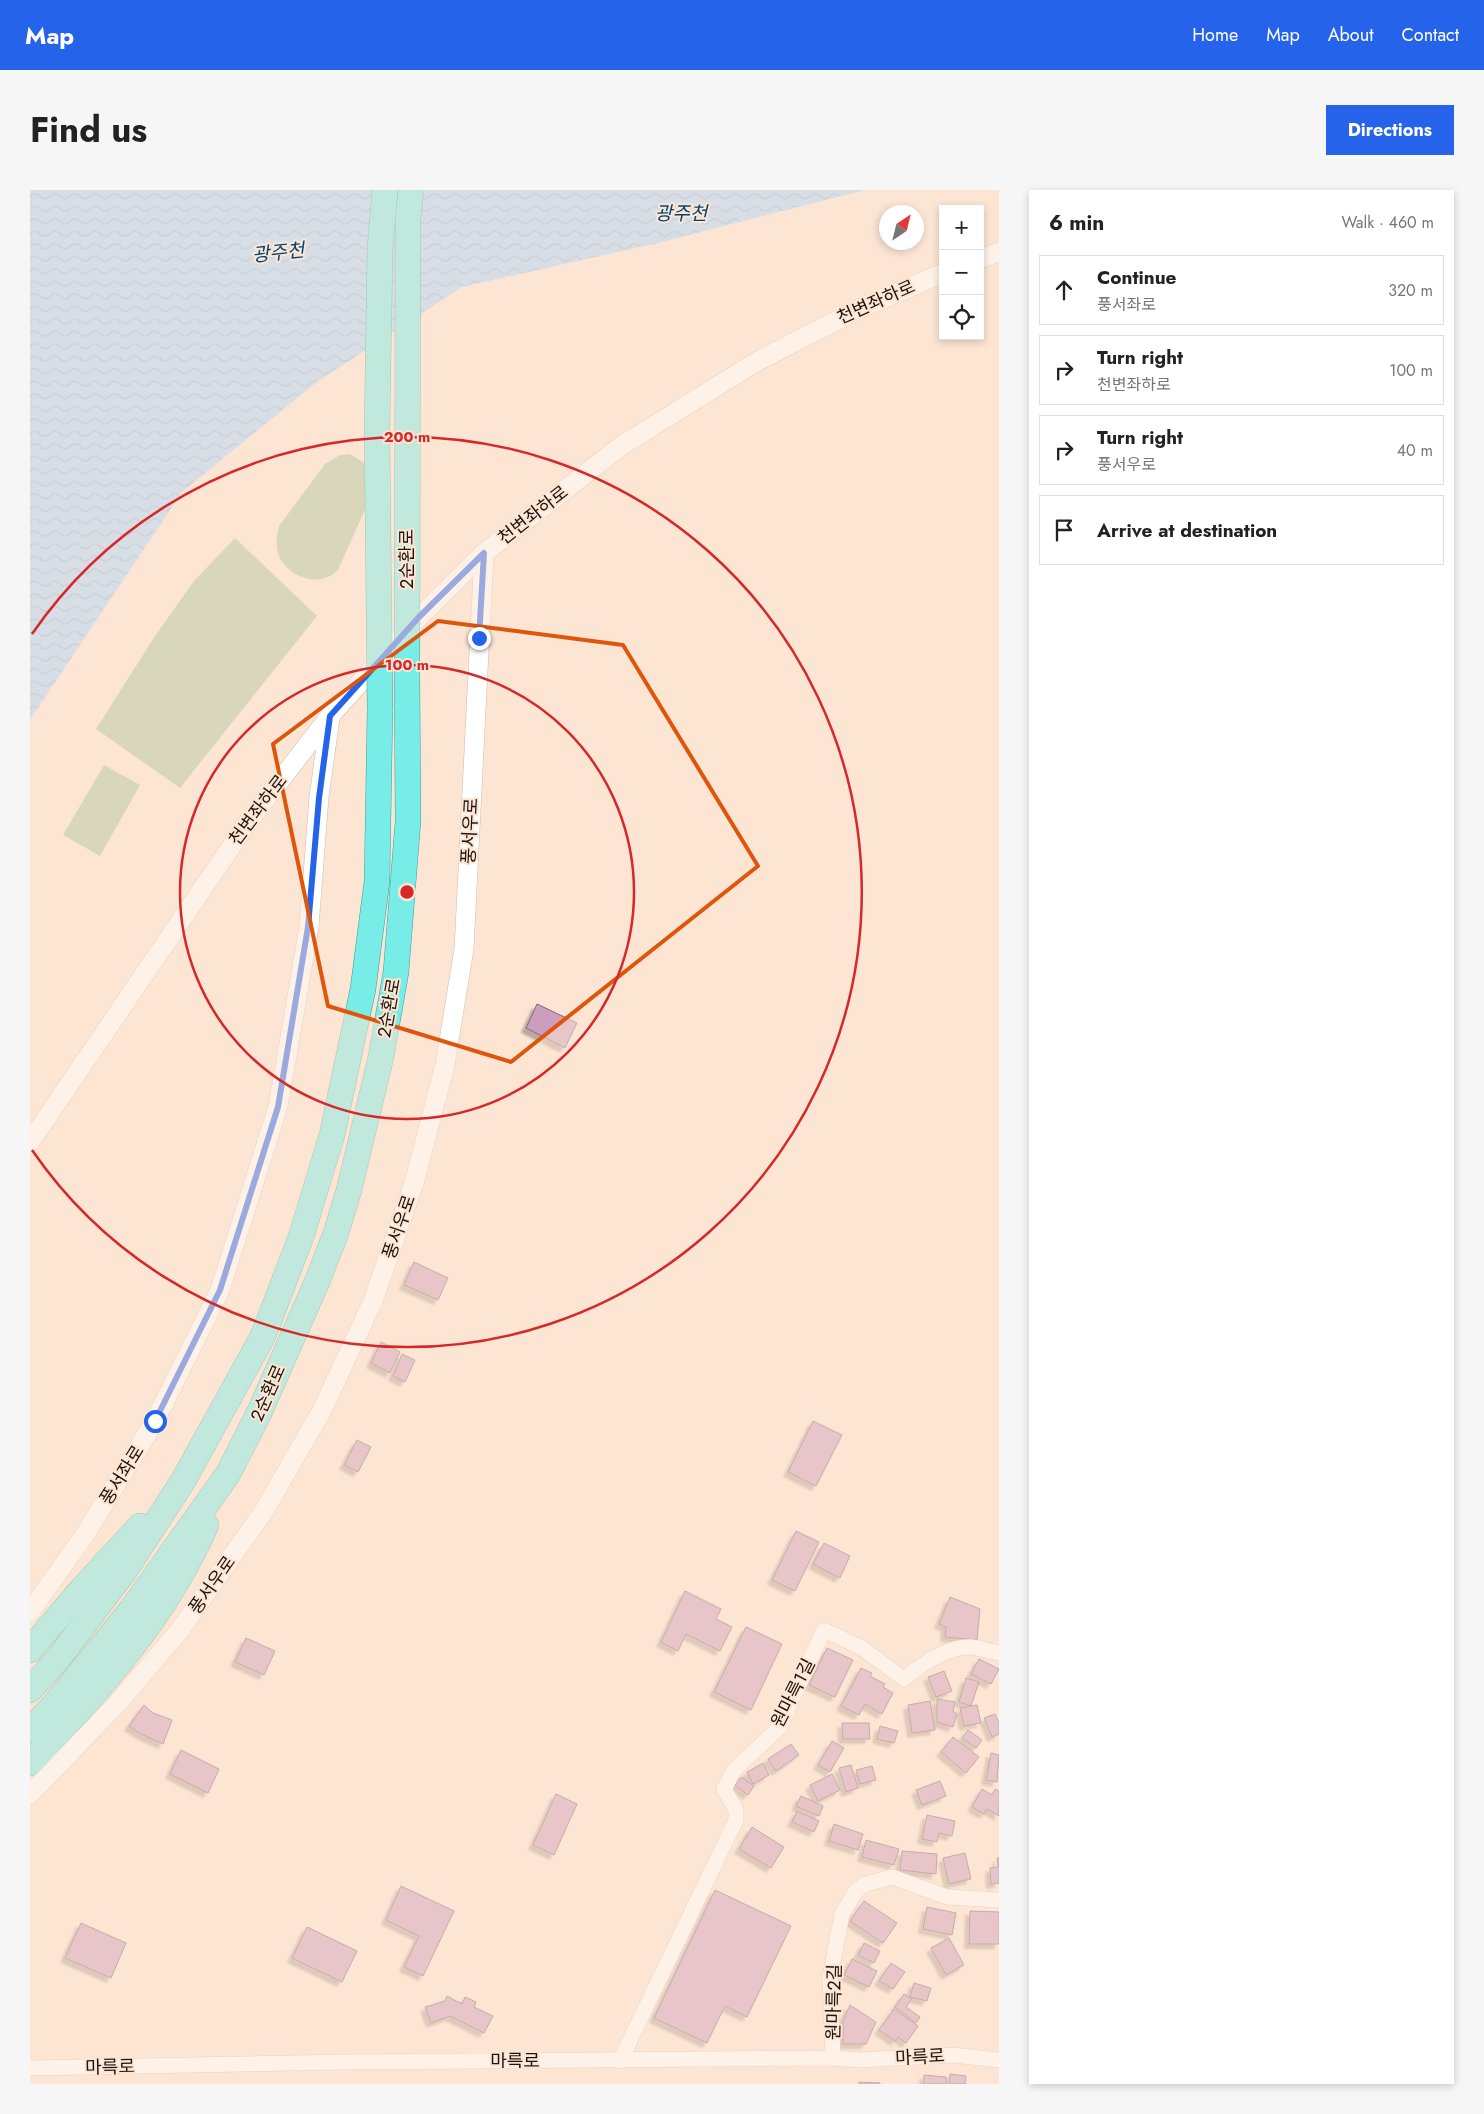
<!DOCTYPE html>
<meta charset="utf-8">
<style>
body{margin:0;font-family:Jost,"Noto Sans KR",sans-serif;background:#f6f6f6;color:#222}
.controls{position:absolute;right:15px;top:15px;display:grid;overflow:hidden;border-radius:0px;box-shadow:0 2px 8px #0003}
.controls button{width:45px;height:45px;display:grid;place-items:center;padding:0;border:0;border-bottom:1px solid #e0e0e0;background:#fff;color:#222;font:25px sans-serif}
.compass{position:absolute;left:849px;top:15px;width:45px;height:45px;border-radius:50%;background:#fff;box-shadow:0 2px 8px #0003;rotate:35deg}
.stop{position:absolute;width:15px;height:15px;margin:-11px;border:4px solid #2563eb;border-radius:50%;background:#fff}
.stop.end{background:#2563eb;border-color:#fff;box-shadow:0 1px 5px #0008}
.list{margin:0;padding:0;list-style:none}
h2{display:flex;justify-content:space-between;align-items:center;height:65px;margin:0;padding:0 20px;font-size:21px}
h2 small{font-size:16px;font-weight:400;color:#767676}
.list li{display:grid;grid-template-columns:32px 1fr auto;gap:15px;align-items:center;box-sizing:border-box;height:70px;margin:0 10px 10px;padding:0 10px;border:1px solid #e0e0e0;border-radius:0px}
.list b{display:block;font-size:19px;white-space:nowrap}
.list p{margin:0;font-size:16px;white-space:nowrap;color:#767676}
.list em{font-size:16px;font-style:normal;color:#767676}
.icon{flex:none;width:28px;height:28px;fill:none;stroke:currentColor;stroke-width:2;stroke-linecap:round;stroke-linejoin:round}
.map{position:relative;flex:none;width:969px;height:1894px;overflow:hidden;border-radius:0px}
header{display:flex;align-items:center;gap:30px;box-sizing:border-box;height:70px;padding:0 25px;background:#2563eb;color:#fff}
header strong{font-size:24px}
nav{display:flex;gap:28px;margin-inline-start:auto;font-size:18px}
.intro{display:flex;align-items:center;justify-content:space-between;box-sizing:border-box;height:120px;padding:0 30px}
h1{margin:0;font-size:35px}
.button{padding:12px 22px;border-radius:0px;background:#2563eb;color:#fff;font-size:18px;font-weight:700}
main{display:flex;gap:30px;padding:0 30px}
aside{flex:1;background:#fff;border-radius:0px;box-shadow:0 2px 8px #0003}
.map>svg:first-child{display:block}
</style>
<header>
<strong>Map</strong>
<nav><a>Home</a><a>Map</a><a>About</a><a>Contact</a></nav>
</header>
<div class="intro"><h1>Find us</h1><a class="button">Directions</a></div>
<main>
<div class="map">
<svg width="969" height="1894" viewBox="0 0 969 1894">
<defs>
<pattern id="water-waves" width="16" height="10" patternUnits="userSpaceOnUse" patternTransform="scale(1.25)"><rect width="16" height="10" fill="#aad4fd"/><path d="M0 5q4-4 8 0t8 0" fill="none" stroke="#92b5d8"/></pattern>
<filter id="shadow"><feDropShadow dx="-4.5" dy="4.5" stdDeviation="1" flood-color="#0004"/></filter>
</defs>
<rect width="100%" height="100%" fill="#fde5d4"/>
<g fill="#acc6a0">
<path d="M320,264L341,277L336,317L308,380C292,397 263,390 251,370C245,360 246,347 249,336L295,274L310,265Z"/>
<path d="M205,348L287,426L150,598L66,539L125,446L164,391Z"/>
<path d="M74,575L110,595L70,666L33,645Z"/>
</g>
<path fill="url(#water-waves)" d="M0,0H835L628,53L432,97L287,192L152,302L0,530Z"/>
<g fill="#cd9dbd" stroke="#7e6877" filter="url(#shadow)">
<path d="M507,814L547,833L535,858L496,838Z"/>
<path d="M384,1072L418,1088L408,1110L374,1095Z"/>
<path d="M351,1152L370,1162L360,1183L341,1173Z"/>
<path d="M372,1164L385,1170L375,1192L363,1186Z"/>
<path d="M783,1231L812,1245L786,1296L758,1282Z"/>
<path d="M327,1250L341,1257L328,1282L314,1275Z"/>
<path d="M766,1341L789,1352L765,1401L742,1390Z"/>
<path d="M794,1353L820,1366L810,1388L783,1374Z"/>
<path d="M655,1401L691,1419L686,1429L702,1437L690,1461L656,1444L648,1461L631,1452Z"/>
<path d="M920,1407L950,1419L947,1450L915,1447L916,1437L909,1434Z"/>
<path d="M716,1437L752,1454L721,1520L684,1502Z"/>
<path d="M216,1448L245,1461L234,1485L205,1472Z"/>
<path d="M797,1458L823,1470L805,1507L779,1495Z"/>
<path d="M949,1469L969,1479L961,1494L941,1484Z"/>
<path d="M831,1478L842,1483L840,1486L855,1494L853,1497L863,1503L852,1524L835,1514L829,1525L811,1516Z"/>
<path d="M914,1481L922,1501L906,1507L898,1487Z"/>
<path d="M936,1488L949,1492L941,1516L929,1512Z"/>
<path d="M907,1509L925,1512L923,1522L927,1524L923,1537L907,1532Z"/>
<path d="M900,1511L905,1540L882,1543L878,1515Z"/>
<path d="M114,1515L123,1523L142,1530L133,1554L111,1544L99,1536Z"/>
<path d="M947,1515L951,1533L934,1536L930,1518Z"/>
<path d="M965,1524L969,1533V1544L962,1547L954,1528Z"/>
<path d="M812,1533H839L840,1549H813Z"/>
<path d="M850,1536L868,1541L864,1553L847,1549Z"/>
<path d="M938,1540L952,1550L946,1558L932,1548Z"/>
<path d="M923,1547L949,1567L936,1583L911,1562Z"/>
<path d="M802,1551L814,1558L800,1582L788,1575Z"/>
<path d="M761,1554L769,1565L746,1581L738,1569Z"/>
<path d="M151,1560L189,1579L178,1603L140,1584Z"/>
<path d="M961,1563L969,1565L967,1592L956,1590Z"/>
<path d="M733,1573L739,1585L723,1594L717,1582Z"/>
<path d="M821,1575L828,1598L816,1602L809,1578Z"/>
<path d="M842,1576L846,1590L830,1594L826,1580Z"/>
<path d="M802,1584L810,1600L788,1611L780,1595Z"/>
<path d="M711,1587L724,1596L718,1605L705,1595Z"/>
<path d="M910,1591L916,1606L892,1615L886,1600Z"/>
<path d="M952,1599L962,1605L965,1599L969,1601V1626L957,1619L954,1624L942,1617Z"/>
<path d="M526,1604L547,1614L524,1665L503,1655Z"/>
<path d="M771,1606L793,1616L789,1626L766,1616Z"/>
<path d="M767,1621L789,1631L784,1642L762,1632Z"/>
<path d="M897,1625L925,1631L922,1646L909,1643L907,1652L892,1649Z"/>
<path d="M804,1634L833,1644L828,1660L799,1651Z"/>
<path d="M722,1637L754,1657L741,1678L709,1659Z"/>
<path d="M836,1650L869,1659L864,1675L832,1667Z"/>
<path d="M872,1661L907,1664L906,1684L870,1680Z"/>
<path d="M935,1663L941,1689L919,1694L913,1668Z"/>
<path d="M967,1668H969V1693L961,1694L960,1678L968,1677Z"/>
<path d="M371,1696L424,1721L393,1786L374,1777L389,1746L356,1730Z"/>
<path d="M685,1700L761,1736L717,1827L695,1816L677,1853L624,1828Z"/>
<path d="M834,1711L867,1733L853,1753L820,1731Z"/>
<path d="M897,1717L926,1723L922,1745L893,1739Z"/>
<path d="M940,1721L969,1722V1754H939Z"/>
<path d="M51,1733L96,1753L81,1788L35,1768Z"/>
<path d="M277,1737L327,1761L312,1792L262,1768Z"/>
<path d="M919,1748L934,1775L916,1785L901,1758Z"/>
<path d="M834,1753L850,1761L844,1773L828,1765Z"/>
<path d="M822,1769L847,1781L839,1797L814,1785Z"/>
<path d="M861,1773L875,1782L863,1799L849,1791Z"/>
<path d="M884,1793L901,1798L897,1811L880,1807Z"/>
<path d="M874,1804L882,1809L876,1817L890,1827L886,1833L865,1817Z"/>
<path d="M417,1806L432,1814L435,1807L446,1812L444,1817L463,1826L454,1843L420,1826L401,1833L395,1817L415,1811Z"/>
<path d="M820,1815L846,1832L836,1854H813V1831Z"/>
<path d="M864,1819L888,1836L876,1853L868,1847L865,1851L849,1840Z"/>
<path d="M920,1884L936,1886L935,1894H919Z"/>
<path d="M894,1885L916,1887V1894H894Z"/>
<path d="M829,1892L850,1893V1894H829Z"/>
</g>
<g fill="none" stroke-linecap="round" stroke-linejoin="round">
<defs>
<g id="minor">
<path d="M803,1868L800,1788L812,1724L826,1701L836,1694L862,1687L917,1707L969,1710"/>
<path d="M590,1871L706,1630V1620L694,1599L704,1580L749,1538L794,1440L832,1458L874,1489C892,1474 917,1456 941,1457C950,1458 960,1461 969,1463"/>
<path d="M0,1878L316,1872L803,1868L831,1870L923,1865L969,1870"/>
</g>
<g id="tertiary">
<path d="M950,69L969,62"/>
<path d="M0,952L218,632L300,526L389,427L454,363L591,256L726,172L831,118L913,83"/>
<path d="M0,1422L56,1343L125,1231L190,1100L248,917L279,737L289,607L300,528"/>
<path d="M0,1604L87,1514L150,1440L234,1321L292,1220L343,1111L384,993L415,875L434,759L454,363"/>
</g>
<g id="trunk">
<path d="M0,1460L51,1400L110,1336"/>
<path d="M0,1500L27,1470L94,1382L153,1291L233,1146L271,1047L302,945L333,799L347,691L350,519"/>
<path d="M0,1540L25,1514L101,1420L198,1284L229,1223L287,1092L306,1043L319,1000L351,867L366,782L378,631L377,483"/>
<path d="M0,1573C68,1502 136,1427 176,1335"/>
</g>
</defs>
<use href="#minor" stroke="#d2bbab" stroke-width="16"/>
<use href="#tertiary" stroke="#d2bbab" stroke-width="20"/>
<use href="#trunk" stroke="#429d96" stroke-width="26"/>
<use href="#minor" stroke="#fff" stroke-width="15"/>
<use href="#tertiary" stroke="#fff" stroke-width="19"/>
<use href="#trunk" stroke="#78ece6" stroke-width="25"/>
<defs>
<g id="trunk-bridge">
<path d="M377,483L378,27L381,0"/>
<path d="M350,519L347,240L350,58L355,0"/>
</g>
</defs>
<use href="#trunk-bridge" stroke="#429d96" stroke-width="26" stroke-linecap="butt"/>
<use href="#trunk-bridge" stroke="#78ece6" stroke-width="25"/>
</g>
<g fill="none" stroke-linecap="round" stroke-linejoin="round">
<path stroke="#2563eb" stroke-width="6" d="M125,1231L190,1100L248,917L278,737L289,608L300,526L389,427L454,363L449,448"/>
</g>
<path d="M0 0H969V1894H0ZM408,431L593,455L728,676L481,872L298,816L243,554Z" fill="#fde5d4" fill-opacity=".55" fill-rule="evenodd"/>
<path fill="none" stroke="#de560c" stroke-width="4" stroke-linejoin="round" d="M408,431L593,455L728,676L481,872L298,816L243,554Z"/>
<g fill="none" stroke="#d62828" stroke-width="2.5">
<circle cx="377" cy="702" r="227"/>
<path d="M2 444A455 455 0 1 1 2 960"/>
</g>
<g text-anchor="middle" stroke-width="4" stroke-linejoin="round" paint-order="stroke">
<g font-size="18" fill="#1c140e" stroke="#fde5d4">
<text transform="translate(846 112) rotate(-24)" y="6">천변좌하로</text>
<text transform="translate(503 325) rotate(-38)" y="6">천변좌하로</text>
<text transform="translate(377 369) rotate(-90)" y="6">2순환로</text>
<text transform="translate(228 620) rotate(-53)" y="6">천변좌하로</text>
<text transform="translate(440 641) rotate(-87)" y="6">풍서우로</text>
<text transform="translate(359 818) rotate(-80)" y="6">2순환로</text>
<text transform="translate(369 1037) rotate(-71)" y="6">풍서우로</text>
<text transform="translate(238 1203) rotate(-66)" y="6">2순환로</text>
<text transform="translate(92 1285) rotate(-58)" y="6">풍서좌로</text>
<text transform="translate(182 1395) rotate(-55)" y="6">풍서우로</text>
<text transform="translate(763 1503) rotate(-63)" y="6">원마륵1길</text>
<text transform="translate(804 1812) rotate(-89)" y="6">원마륵2길</text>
<text transform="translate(890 1867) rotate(-3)" y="6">마륵로</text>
<text x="485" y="1877">마륵로</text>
<text transform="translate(80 1877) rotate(-1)" y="6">마륵로</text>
</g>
<g font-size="19" font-style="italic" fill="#004576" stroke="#fde5d4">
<text x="651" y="30">광주천</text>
<text transform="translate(248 62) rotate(-6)" y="7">광주천</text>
</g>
</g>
<circle cx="377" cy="702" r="8" fill="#d62828" stroke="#fde5d4" stroke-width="2.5"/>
<g font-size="15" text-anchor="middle" font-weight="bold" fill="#d62828" stroke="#fde5d4" stroke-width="4" stroke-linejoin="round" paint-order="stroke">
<text x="377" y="252">200 m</text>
<text x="377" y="480">100 m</text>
</g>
</svg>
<div class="controls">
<button>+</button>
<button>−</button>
<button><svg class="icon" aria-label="locate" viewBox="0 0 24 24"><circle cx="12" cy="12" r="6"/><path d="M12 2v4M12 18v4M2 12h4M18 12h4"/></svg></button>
</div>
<svg class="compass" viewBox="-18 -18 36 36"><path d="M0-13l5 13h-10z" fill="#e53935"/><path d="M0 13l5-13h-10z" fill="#767676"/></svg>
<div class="stop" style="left:125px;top:1231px"></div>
<div class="stop end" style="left:449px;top:448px"></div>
</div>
<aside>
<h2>6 min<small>Walk · 460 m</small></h2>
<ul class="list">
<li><svg class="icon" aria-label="ahead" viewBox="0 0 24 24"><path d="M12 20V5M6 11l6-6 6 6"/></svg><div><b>Continue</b><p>풍서좌로</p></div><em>320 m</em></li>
<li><svg class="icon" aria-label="right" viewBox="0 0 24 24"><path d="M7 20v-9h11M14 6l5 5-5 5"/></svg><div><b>Turn right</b><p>천변좌하로</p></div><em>100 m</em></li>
<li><svg class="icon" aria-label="right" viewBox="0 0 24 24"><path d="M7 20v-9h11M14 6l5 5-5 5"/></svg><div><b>Turn right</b><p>풍서우로</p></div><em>40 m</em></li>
<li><svg class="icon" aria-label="arrive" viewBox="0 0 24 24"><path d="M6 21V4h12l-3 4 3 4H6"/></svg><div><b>Arrive at destination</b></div></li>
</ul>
</aside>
</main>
